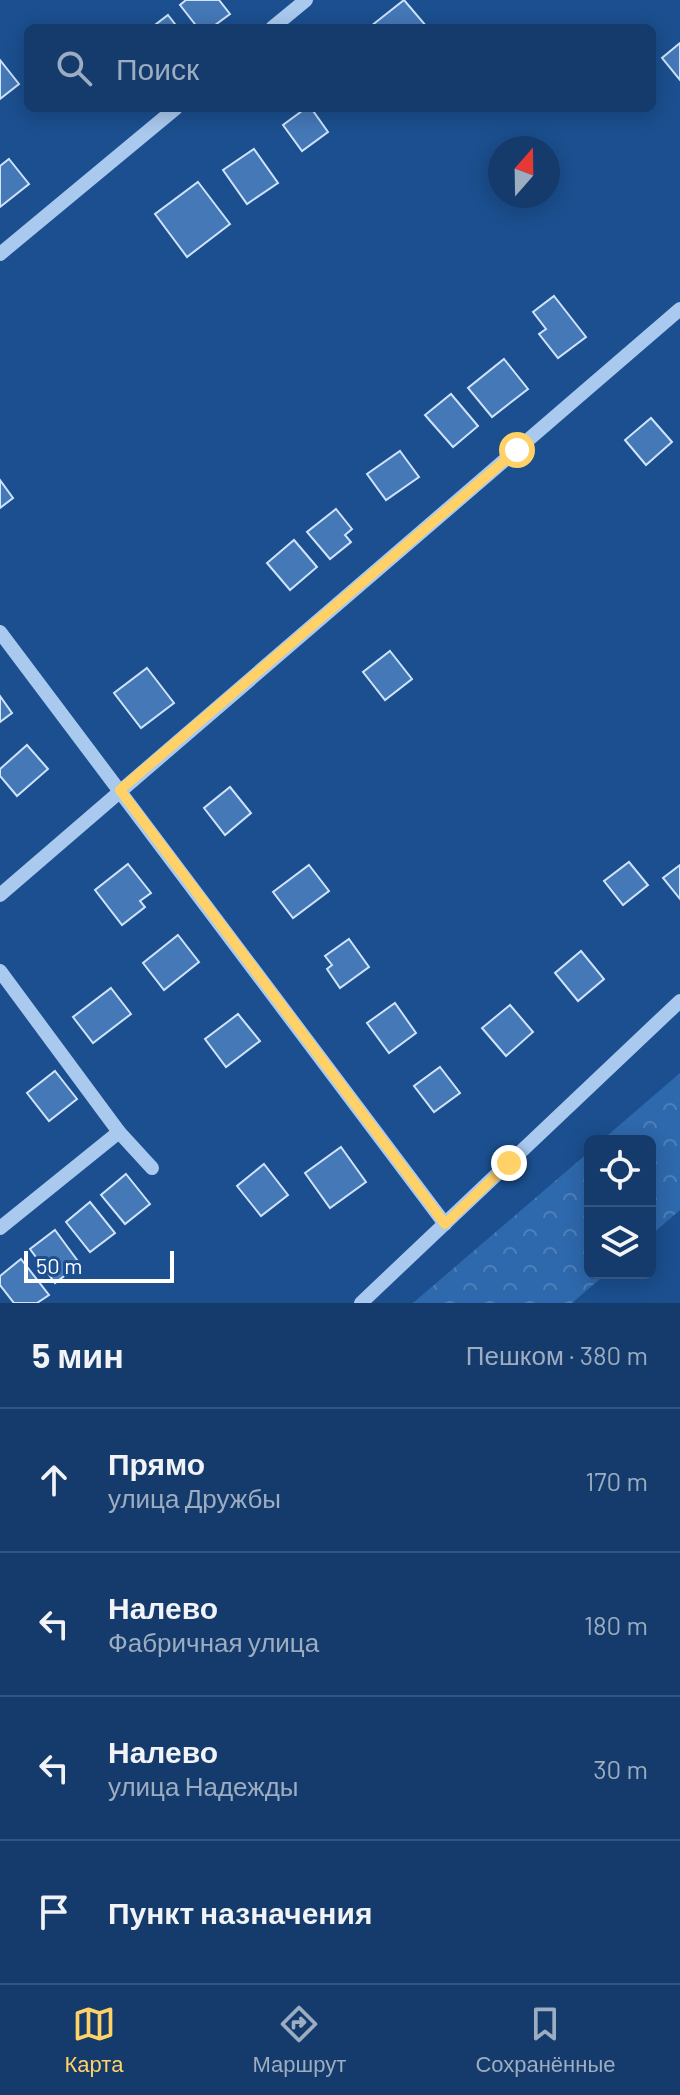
<!DOCTYPE html>
<html lang="ru">
<meta charset="utf-8">
<style>
body{margin:0;font-family:Barlow,sans-serif;background:#214673;color:#f1f3f6}
.controls{position:absolute;right:24px;bottom:24px;display:grid;overflow:hidden;border-radius:12px;box-shadow:0 4px 20px #0003}
.controls button{width:72px;height:72px;display:grid;place-items:center;padding:0;border:0;border-bottom:2px solid #33557e;background:#143b6b;color:#f1f3f6;font:40px sans-serif}
.compass{position:absolute;left:488px;top:136px;width:72px;height:72px;border-radius:50%;background:#143b6b;box-shadow:0 4px 20px #0003;rotate:20deg}
.scale{position:absolute;left:24px;bottom:20px;width:150px;box-sizing:border-box;padding-left:8px;border:4px solid #fff;border-top:0;font-size:22px;line-height:28px;white-space:nowrap;color:#fff;-webkit-text-stroke:6px #1b4f8f;paint-order:stroke}
.stop{position:absolute;width:24px;height:24px;margin:-18px;border:6px solid #ffd166;border-radius:50%;background:#fff}
.stop.end{background:#ffd166;border-color:#fff;box-shadow:0 2px 8px #0008}
.list{margin:0;padding:0;list-style:none}
h2{display:flex;justify-content:space-between;align-items:center;height:104px;margin:0;padding:0 32px;font-size:34px}
h2 small{font-size:26px;font-weight:400;color:#9dadc1}
.list li{display:grid;grid-template-columns:52px 1fr auto;gap:24px;align-items:center;box-sizing:border-box;height:144px;padding:0 32px;border-top:2px solid #33557e}
.list b{display:block;font-size:30px;white-space:nowrap}
.list p{margin:0;font-size:26px;white-space:nowrap;color:#9dadc1}
.list em{font-size:26px;font-style:normal;color:#9dadc1}
.icon{flex:none;width:44px;height:44px;fill:none;stroke:currentColor;stroke-width:2;stroke-linecap:round;stroke-linejoin:round}
.map{position:relative;flex:none;width:680px;height:1303px;overflow:hidden}
.search{position:absolute;background:#143b6b;box-shadow:0 4px 20px #0003;left:24px;right:24px;top:24px;height:88px;display:flex;align-items:center;gap:20px;box-sizing:border-box;padding:0 28px;border-radius:12px;color:#9dadc1;font-size:30px}
.sheet{height:680px;background:#143b6b}
nav{display:flex;justify-content:space-around;align-items:center;box-sizing:border-box;height:112px;border-top:2px solid #33557e;background:#143b6b;font-size:22px;color:#9dadc1}
nav a{display:grid;justify-items:center;gap:4px}
nav .on{color:#ffd166}
.map>svg:first-child{display:block}
</style>
<div class="map">
<svg width="680" height="1303" viewBox="0 0 680 1303">
<defs>
<pattern id="forest-crowns" width="20" height="18" patternUnits="userSpaceOnUse" patternTransform="scale(2)"><rect width="20" height="18" fill="#2e69ad"/><path d="M2 6a3 3 0 1 1 6 0M12 15a3 3 0 1 1 6 0" fill="none" stroke="#4d80b9"/></pattern>
</defs>
<rect width="100%" height="100%" fill="#1b4f8f"/>
<g fill="url(#forest-crowns)">
<path d="M680,1073V1210L650,1236V1141H601Z"/>
<path d="M590,1151V1273H607L572,1303H413Z"/>
</g>
<g fill="#4478b7" stroke="#cfe3fa" stroke-width="2">
<path d="M186,0H219L230,14L211,28H198L180,5Z"/>
<path d="M404,0L427,27L373,28L371,26Z"/>
<path d="M168,15L178,28H151Z"/>
<path d="M680,43V80L662,58Z"/>
<path d="M0,60L19,84L0,99Z"/>
<path d="M306,108H311L328,132L302,151L283,125Z"/>
<path d="M254,149L278,183L247,204L223,170Z"/>
<path d="M9,159L29,184L0,207V166Z"/>
<path d="M198,182L230,224L187,257L155,214Z"/>
<path d="M554,296L586,337L558,358L539,334L546,329L533,312Z"/>
<path d="M504,359L528,389L492,417L468,388Z"/>
<path d="M451,394L478,426L453,447L425,415Z"/>
<path d="M651,418L672,442L646,465L625,440Z"/>
<path d="M400,451L419,477L386,500L367,474Z"/>
<path d="M0,480L13,498L0,508Z"/>
<path d="M336,509L352,529L345,535L351,542L330,559L307,532Z"/>
<path d="M294,540L317,567L290,590L267,563Z"/>
<path d="M390,651L412,679L385,700L363,672Z"/>
<path d="M147,668L174,703L141,728L114,693Z"/>
<path d="M0,696L12,713L0,722Z"/>
<path d="M27,745L48,769L17,796L0,776V769Z"/>
<path d="M230,787L251,813L225,835L204,808Z"/>
<path d="M629,862L648,885L623,905L604,881Z"/>
<path d="M128,864L151,893L140,901L145,907L122,925L95,890Z"/>
<path d="M309,865L329,891L293,918L273,892Z"/>
<path d="M680,865V899L663,878Z"/>
<path d="M178,935L199,962L164,990L143,963Z"/>
<path d="M349,939L369,967L340,988L327,969L332,965L325,956Z"/>
<path d="M581,951L604,979L578,1001L555,973Z"/>
<path d="M111,988L131,1014L93,1043L73,1017Z"/>
<path d="M395,1003L416,1033L389,1053L367,1023Z"/>
<path d="M510,1005L533,1032L506,1056L482,1028Z"/>
<path d="M238,1014L260,1041L226,1067L205,1039Z"/>
<path d="M440,1067L460,1093L434,1112L414,1086Z"/>
<path d="M55,1071L77,1099L49,1121L27,1093Z"/>
<path d="M341,1147L366,1182L330,1208L305,1173Z"/>
<path d="M264,1164L288,1195L261,1216L237,1186Z"/>
<path d="M126,1174L150,1204L125,1224L101,1195Z"/>
<path d="M90,1202L115,1233L90,1252L66,1222Z"/>
<path d="M55,1230L80,1264L55,1283L30,1249Z"/>
<path d="M21,1259L49,1295L37,1303H14L0,1285V1276Z"/>
</g>
<g fill="none" stroke-linecap="round" stroke-linejoin="round">
<g stroke="#a9c9ee" stroke-width="14">
<path d="M272,28L306,0"/>
<path d="M0,254L176,108"/>
<path d="M0,632L445,1224"/>
<path d="M0,895L680,309"/>
<path d="M0,971L119,1132L152,1168"/>
<path d="M0,1228L119,1132"/>
<path d="M361,1303L680,1001"/>
</g>
</g>
<g fill="none" stroke-linecap="round" stroke-linejoin="round">
<path stroke="#ffd166" stroke-width="10" d="M509,1163L445,1224L120,790L517,450"/>
</g>
</svg>
<div class="controls">
<button><svg class="icon" aria-label="locate" viewBox="0 0 24 24"><circle cx="12" cy="12" r="6"/><path d="M12 2v4M12 18v4M2 12h4M18 12h4"/></svg></button>
<button><svg class="icon" aria-label="layers" viewBox="0 0 24 24"><path d="M12 4l9 5-9 5-9-5zM3 14l9 5 9-5"/></svg></button>
</div>
<svg class="compass" viewBox="-18 -18 36 36"><path d="M0-13l5 13h-10z" fill="#e53935"/><path d="M0 13l5-13h-10z" fill="#9dadc1"/></svg>
<div class="scale">50 m</div>
<div class="stop" style="left:517px;top:450px"></div>
<div class="stop end" style="left:509px;top:1163px"></div>
<div class="search"><svg class="icon" aria-label="search" viewBox="0 0 24 24"><circle cx="10" cy="10" r="6"/><path d="M15 15l6 6"/></svg>Поиск</div>
</div>
<section class="sheet">
<h2>5 мин<small>Пешком · 380 m</small></h2>
<ul class="list">
<li><svg class="icon" aria-label="ahead" viewBox="0 0 24 24"><path d="M12 20V5M6 11l6-6 6 6"/></svg><div><b>Прямо</b><p>улица Дружбы</p></div><em>170 m</em></li>
<li><svg class="icon" aria-label="left" viewBox="0 0 24 24"><path d="M17 20v-9H6M10 6l-5 5 5 5"/></svg><div><b>Налево</b><p>Фабричная улица</p></div><em>180 m</em></li>
<li><svg class="icon" aria-label="left" viewBox="0 0 24 24"><path d="M17 20v-9H6M10 6l-5 5 5 5"/></svg><div><b>Налево</b><p>улица Надежды</p></div><em>30 m</em></li>
<li><svg class="icon" aria-label="arrive" viewBox="0 0 24 24"><path d="M6 21V4h12l-3 4 3 4H6"/></svg><div><b>Пункт назначения</b></div></li>
</ul>
</section>
<nav>
<a class="on"><svg class="icon" aria-label="map" viewBox="0 0 24 24"><path d="M3 6l6-2 6 2 6-2v14l-6 2-6-2-6 2zM9 4v14M15 6v14"/></svg>Карта</a>
<a><svg class="icon" aria-label="directions" viewBox="0 0 24 24"><path d="M12 3l9 9-9 9-9-9zM9 14v-3h6M13 9l2 2-2 2"/></svg>Маршрут</a>
<a><svg class="icon" aria-label="saved" viewBox="0 0 24 24"><path d="M7 4h10v16l-5-4-5 4z"/></svg>Сохранённые</a>
</nav>
